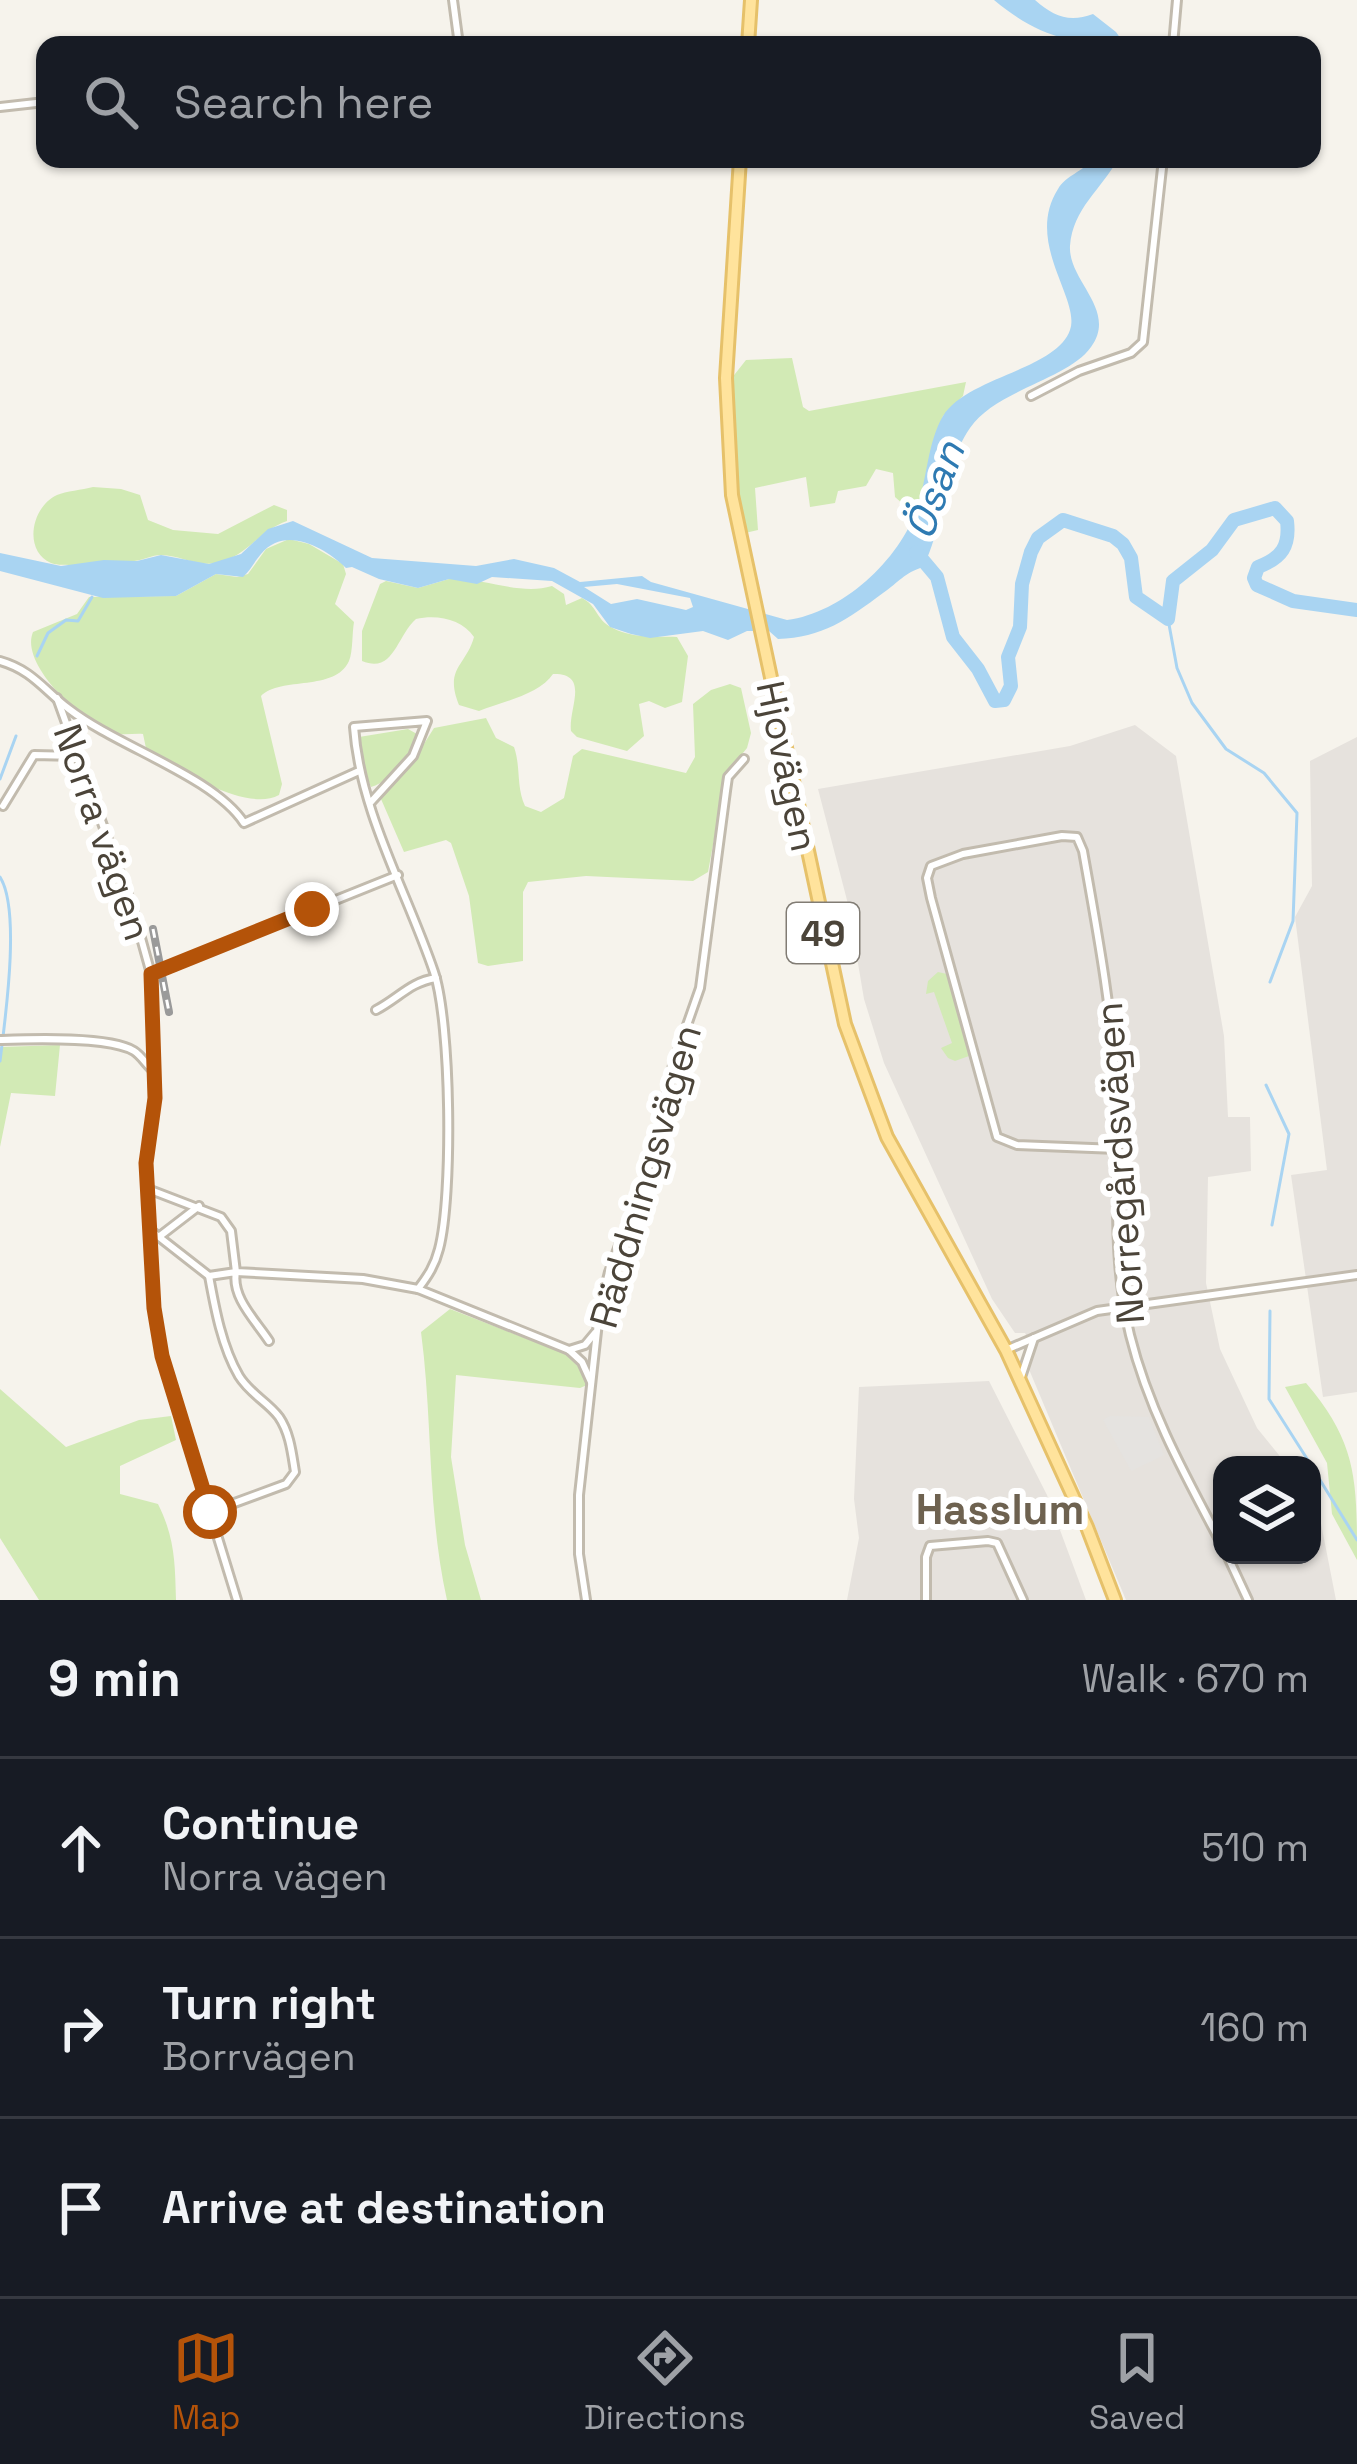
<!DOCTYPE html>
<meta charset="utf-8">
<style>
body{margin:0;font-family:"Space Grotesk",sans-serif;background:#242831;color:#f1f3f6}
.controls{position:absolute;right:36px;bottom:36px;display:grid;overflow:hidden;border-radius:24px;box-shadow:0 3px 9px #0004}
.controls button{width:108px;height:108px;display:grid;place-items:center;padding:0;border:0;border-bottom:3px solid #363941;background:#171b24;color:#f1f3f6;font:60px sans-serif}
.stop{position:absolute;width:36px;height:36px;margin:-27px;border:9px solid #b45309;border-radius:50%;background:#fff}
.stop.end{background:#b45309;border-color:#fff;box-shadow:0 3px 12px #0008}
.list{margin:0;padding:0;list-style:none}
h2{display:flex;justify-content:space-between;align-items:center;height:156px;margin:0;padding:0 48px;font-size:51px}
h2 small{font-size:39px;font-weight:400;color:#9ea1a6}
.list li{display:grid;grid-template-columns:78px 1fr auto;gap:36px;align-items:center;box-sizing:border-box;height:180px;padding:0 48px;border-top:3px solid #363941}
.list b{display:block;font-size:45px;white-space:nowrap}
.list p{margin:0;font-size:39px;white-space:nowrap;color:#9ea1a6}
.list em{font-size:39px;font-style:normal;color:#9ea1a6}
.icon{flex:none;width:66px;height:66px;fill:none;stroke:currentColor;stroke-width:2;stroke-linecap:round;stroke-linejoin:round}
.map{position:relative;flex:none;width:1357px;height:1600px;overflow:hidden}
.search{position:absolute;background:#171b24;box-shadow:0 3px 9px #0004;left:36px;right:36px;top:36px;height:132px;display:flex;align-items:center;gap:30px;box-sizing:border-box;padding:0 42px;border-radius:24px;color:#9ea1a6;font-size:45px}
.sheet{height:696px;background:#171b24}
nav{display:flex;justify-content:space-around;align-items:center;box-sizing:border-box;height:168px;border-top:3px solid #363941;background:#171b24;font-size:33px;color:#9ea1a6}
nav a{display:grid;justify-items:center;gap:6px}
nav .on{color:#b45309}
.map>svg:first-child{display:block}
</style>
<div class="map">
<svg width="1357" height="1600" viewBox="0 0 1357 1600">
<rect width="100%" height="100%" fill="#f6f3ec"/>
<g fill="#e6e2dd">
<path d="M1135,725L1176,756L1224,1036L1228,1117H1250L1251,1171L1208,1177L1206,1283L1220,1349L1257,1428L1287,1465H1222V1555H1312V1497L1317,1503L1336,1600H1126L1028,1367L1035,1352L1025,1333H1015L992,1299L884,1063L864,999L848,904L818,789L1070,746Z"/>
<path d="M1357,737V1392L1323,1397L1291,1175L1327,1170L1295,917L1312,886L1310,761Z"/>
<path d="M989,1381L1047,1495L1086,1600H847L859,1538L854,1499L859,1387Z"/>
</g>
<g fill="#d2eab5">
<path d="M792,358L803,407L809,411L966,382L963,396L943,416L919,502L904,505L895,497L893,473L876,469L866,486L838,491L835,503L810,507L806,477L755,488L758,530L745,533L735,481L731,379L746,360Z"/>
<path d="M93,487L121,489L140,495L148,520L173,530L218,534L274,505L287,510V521C260,530 245,558 216,563C197,567 180,555 161,555C152,555 143,560 134,561C119,563 62,568 51,563C23,551 31,507 57,495C66,491 82,490 93,487Z"/>
<path d="M289,539L309,544L343,564L346,574L335,604L354,622C352,633 353,651 349,661C335,692 281,676 261,696L282,784L279,795C246,813 179,769 147,753L143,734C134,733 124,736 114,733C84,724 19,665 33,632L77,614L89,597L176,596L216,574L237,577L248,574L266,549Z"/>
<path d="M449,579C482,577 520,596 552,586L564,594L566,605L582,598C596,605 597,619 609,626C631,639 653,636 677,637L688,656L682,702L665,708L649,701L639,704L644,736L627,751L577,737L571,731C568,709 591,673 553,674C540,694 502,702 479,711L459,705C444,668 466,666 474,637C462,619 437,614 416,619C396,637 394,674 362,661V631L380,584L386,581L418,588Z"/>
<path d="M730,684L741,688L751,733L747,748L726,774L708,872L693,881L586,876L528,882L523,892V961L488,966L478,963L469,896L451,843L446,840L404,852L381,799L415,758L434,728L486,718L496,738L514,747C521,767 516,786 525,806L541,812L564,798L573,756L582,749L686,773L695,757L693,704L711,690Z"/>
<path d="M408,729L417,734C411,755 392,781 371,787L364,770L359,737Z"/>
<path d="M938,972L947,974L969,1056L955,1061L948,1058L941,1048L952,1043L934,992L926,994L928,981Z"/>
<path d="M60,1045L55,1096L11,1093L0,1147V1047Z"/>
<path d="M450,1309L564,1353L581,1369L587,1385L580,1388L456,1375L451,1457L465,1545L481,1600H447C427,1511 433,1422 421,1332Z"/>
<path d="M1306,1383C1357,1443 1357,1479 1357,1560L1332,1514L1327,1463L1285,1387Z"/>
<path d="M0,1389L66,1447L139,1420L171,1416L176,1440L120,1466V1494L158,1504C175,1538 175,1563 176,1600H39L0,1538Z"/>
</g>
<path fill="#e5e3e0" d="M1110,1416L1149,1417L1164,1455L1131,1471L1103,1420Z"/>
<g fill="#a9d4f2" fill-rule="evenodd">
<path d="M994,0H1035C1053,16 1069,23 1093,14L1116,32L1125,45C1071,45 1036,35 994,0Z"/>
<path d="M1092,159H1118C1101,190 1073,208 1070,246C1068,281 1118,310 1091,347C1069,379 996,390 970,428C942,468 945,524 923,567C904,573 899,582 883,593C848,619 822,638 778,639L769,631H747L728,640L703,631L650,638L631,634L610,627L593,604L552,581L492,577L477,584L449,579L418,588L379,579L352,567L346,568C324,547 285,525 261,554C254,562 251,570 243,577L216,574L176,596L103,598L0,571V553L61,566L104,560L137,561L161,555L209,564L241,554L268,529L293,521L372,558L476,566L514,559L554,568L580,582L642,576L651,582L787,620C843,613 902,558 918,505C927,478 928,441 943,416C967,377 1056,370 1070,330C1081,299 1024,243 1058,189C1066,175 1083,172 1092,159ZM617,584L690,598L693,607L686,610L637,599L611,604L584,587Z"/>
</g>
<g fill="none" stroke-linecap="round" stroke-linejoin="round">
<g stroke="#a9d4f2" stroke-width="3">
<path d="M1168,619L1177,668L1192,703L1226,749L1264,773L1297,813L1293,921L1270,982"/>
<path d="M37,656L48,633L66,620L78,621L92,597"/>
<path d="M0,779L16,736"/>
<path d="M0,877C21,910 5,1020 0,1061"/>
<path d="M1266,1085L1289,1134L1272,1225"/>
<path d="M1270,1311L1269,1399L1311,1465"/>
<path d="M1312,1467L1357,1540"/>
</g>
<path stroke="#a9d4f2" stroke-width="14" d="M916,552L937,577L953,637L978,669L995,701L1004,700L1011,686L1008,657L1020,627L1022,584L1031,552L1038,538L1063,520L1113,536L1123,544L1131,558L1136,597L1168,619L1173,581L1212,550L1234,520L1275,508L1287,521C1290,546 1282,558 1258,567L1254,578L1257,585L1293,601L1357,610"/>
<defs>
<g id="street">
<path d="M453,0L459,45"/>
<path d="M1173,45L1177,0"/>
<path d="M0,107L45,102"/>
<path d="M1031,396L1079,371L1131,353L1143,342L1163,159"/>
<path d="M0,661C32,670 44,690 69,709C118,747 213,776 244,823L359,771"/>
<path d="M57,698L133,909L151,974L155,1098L146,1163L154,1308L162,1356L237,1600"/>
<path d="M370,803L413,756L427,721L354,727C360,812 407,892 434,972C451,1023 453,1196 439,1249C435,1265 428,1276 418,1289"/>
<path d="M3,806L34,755L77,756"/>
<path d="M151,974L398,875"/>
<path d="M376,1010C399,998 410,982 436,978"/>
<path d="M0,1040C30,1039 110,1036 134,1051C142,1056 147,1066 155,1072"/>
<path d="M1117,1149L1017,1145L997,1137L931,898L927,878L931,866L963,854L1062,836L1077,837L1083,851C1097,930 1112,1009 1116,1088C1120,1171 1110,1253 1130,1335C1149,1411 1186,1477 1222,1545"/>
<path d="M148,1189L221,1217L231,1231L236,1272L363,1279L418,1289L569,1350L582,1362L591,1382"/>
<path d="M154,1233L209,1276L236,1272C231,1297 256,1321 269,1341"/>
<path d="M160,1236L199,1206"/>
<path d="M209,1276C215,1309 222,1347 239,1376C250,1394 268,1402 279,1417C290,1433 292,1454 295,1472L286,1484L210,1512"/>
<path d="M569,1350L585,1345L595,1333"/>
<path d="M1006,1350L1097,1311L1357,1275"/>
<path d="M1021,1377L1034,1338"/>
<path d="M1227,1555L1248,1600"/>
<path d="M586,1600L579,1554V1495L599,1313L609,1272L655,1150L673,1065L700,988L726,791L728,777L744,759"/>
<path d="M926,1600V1557L930,1546L988,1541L997,1543L1023,1600"/>
</g>
<g id="primary">
<path d="M748,45L751,0"/>
<path d="M740,159L726,378L732,495L845,1024L887,1137L1006,1350L1087,1527L1115,1600"/>
</g>
</defs>
<use href="#street" stroke="#c2bbae" stroke-width="12"/>
<use href="#primary" stroke="#e6c16a" stroke-width="16"/>
<use href="#street" stroke="#fff" stroke-width="6"/>
<use href="#primary" stroke="#ffe39c" stroke-width="10"/>
<defs>
<path id="rail" d="M153,929L169,1012"/>
</defs>
<use href="#rail" stroke="#9a9a9a" stroke-width="8"/>
<use href="#rail" stroke="#fff" stroke-width="3" stroke-dasharray="9" stroke-linecap="butt"/>
</g>
<g fill="none" stroke-linecap="round" stroke-linejoin="round">
<path stroke="#b45309" stroke-width="15" d="M210,1512L162,1356L154,1308L146,1163L155,1098L151,974L312,909"/>
</g>
<g text-anchor="middle" stroke-width="12" stroke-linejoin="round" paint-order="stroke">
<rect fill="#fff" stroke="#817c74" stroke-width="3" x="787" y="903" width="72" height="60" rx="9"/>
<g font-size="36" font-weight="bold" fill="#4b4439">
<text x="823" y="946">49</text>
</g>
<g font-size="39" fill="#4b4439" stroke="#fff">
<text transform="translate(788 766) rotate(78)" y="14">Hjovägen</text>
<text transform="translate(103 832) rotate(71)" y="14">Norra vägen</text>
<text transform="translate(1119 1163) rotate(-94)" y="14">Norregårdsvägen</text>
<text transform="translate(645 1176) rotate(-74)" y="14">Räddningsvägen</text>
</g>
<g font-size="42" font-style="italic" fill="#2e7ab2" stroke="#fff">
<text transform="translate(934 490) rotate(-70)" y="15">Ösan</text>
</g>
<g font-size="42" font-weight="bold" fill="#6e6250" stroke="#fff">
<text x="1000" y="1524">Hasslum</text>
</g>
</g>
</svg>
<div class="controls">
<button><svg class="icon" aria-label="layers" viewBox="0 0 24 24"><path d="M12 4l9 5-9 5-9-5zM3 14l9 5 9-5"/></svg></button>
</div>
<div class="stop" style="left:210px;top:1512px"></div>
<div class="stop end" style="left:312px;top:909px"></div>
<div class="search"><svg class="icon" aria-label="search" viewBox="0 0 24 24"><circle cx="10" cy="10" r="6"/><path d="M15 15l6 6"/></svg>Search here</div>
</div>
<section class="sheet">
<h2>9 min<small>Walk · 670 m</small></h2>
<ul class="list">
<li><svg class="icon" aria-label="ahead" viewBox="0 0 24 24"><path d="M12 20V5M6 11l6-6 6 6"/></svg><div><b>Continue</b><p>Norra vägen</p></div><em>510 m</em></li>
<li><svg class="icon" aria-label="right" viewBox="0 0 24 24"><path d="M7 20v-9h11M14 6l5 5-5 5"/></svg><div><b>Turn right</b><p>Borrvägen</p></div><em>160 m</em></li>
<li><svg class="icon" aria-label="arrive" viewBox="0 0 24 24"><path d="M6 21V4h12l-3 4 3 4H6"/></svg><div><b>Arrive at destination</b></div></li>
</ul>
</section>
<nav>
<a class="on"><svg class="icon" aria-label="map" viewBox="0 0 24 24"><path d="M3 6l6-2 6 2 6-2v14l-6 2-6-2-6 2zM9 4v14M15 6v14"/></svg>Map</a>
<a><svg class="icon" aria-label="directions" viewBox="0 0 24 24"><path d="M12 3l9 9-9 9-9-9zM9 14v-3h6M13 9l2 2-2 2"/></svg>Directions</a>
<a><svg class="icon" aria-label="saved" viewBox="0 0 24 24"><path d="M7 4h10v16l-5-4-5 4z"/></svg>Saved</a>
</nav>
